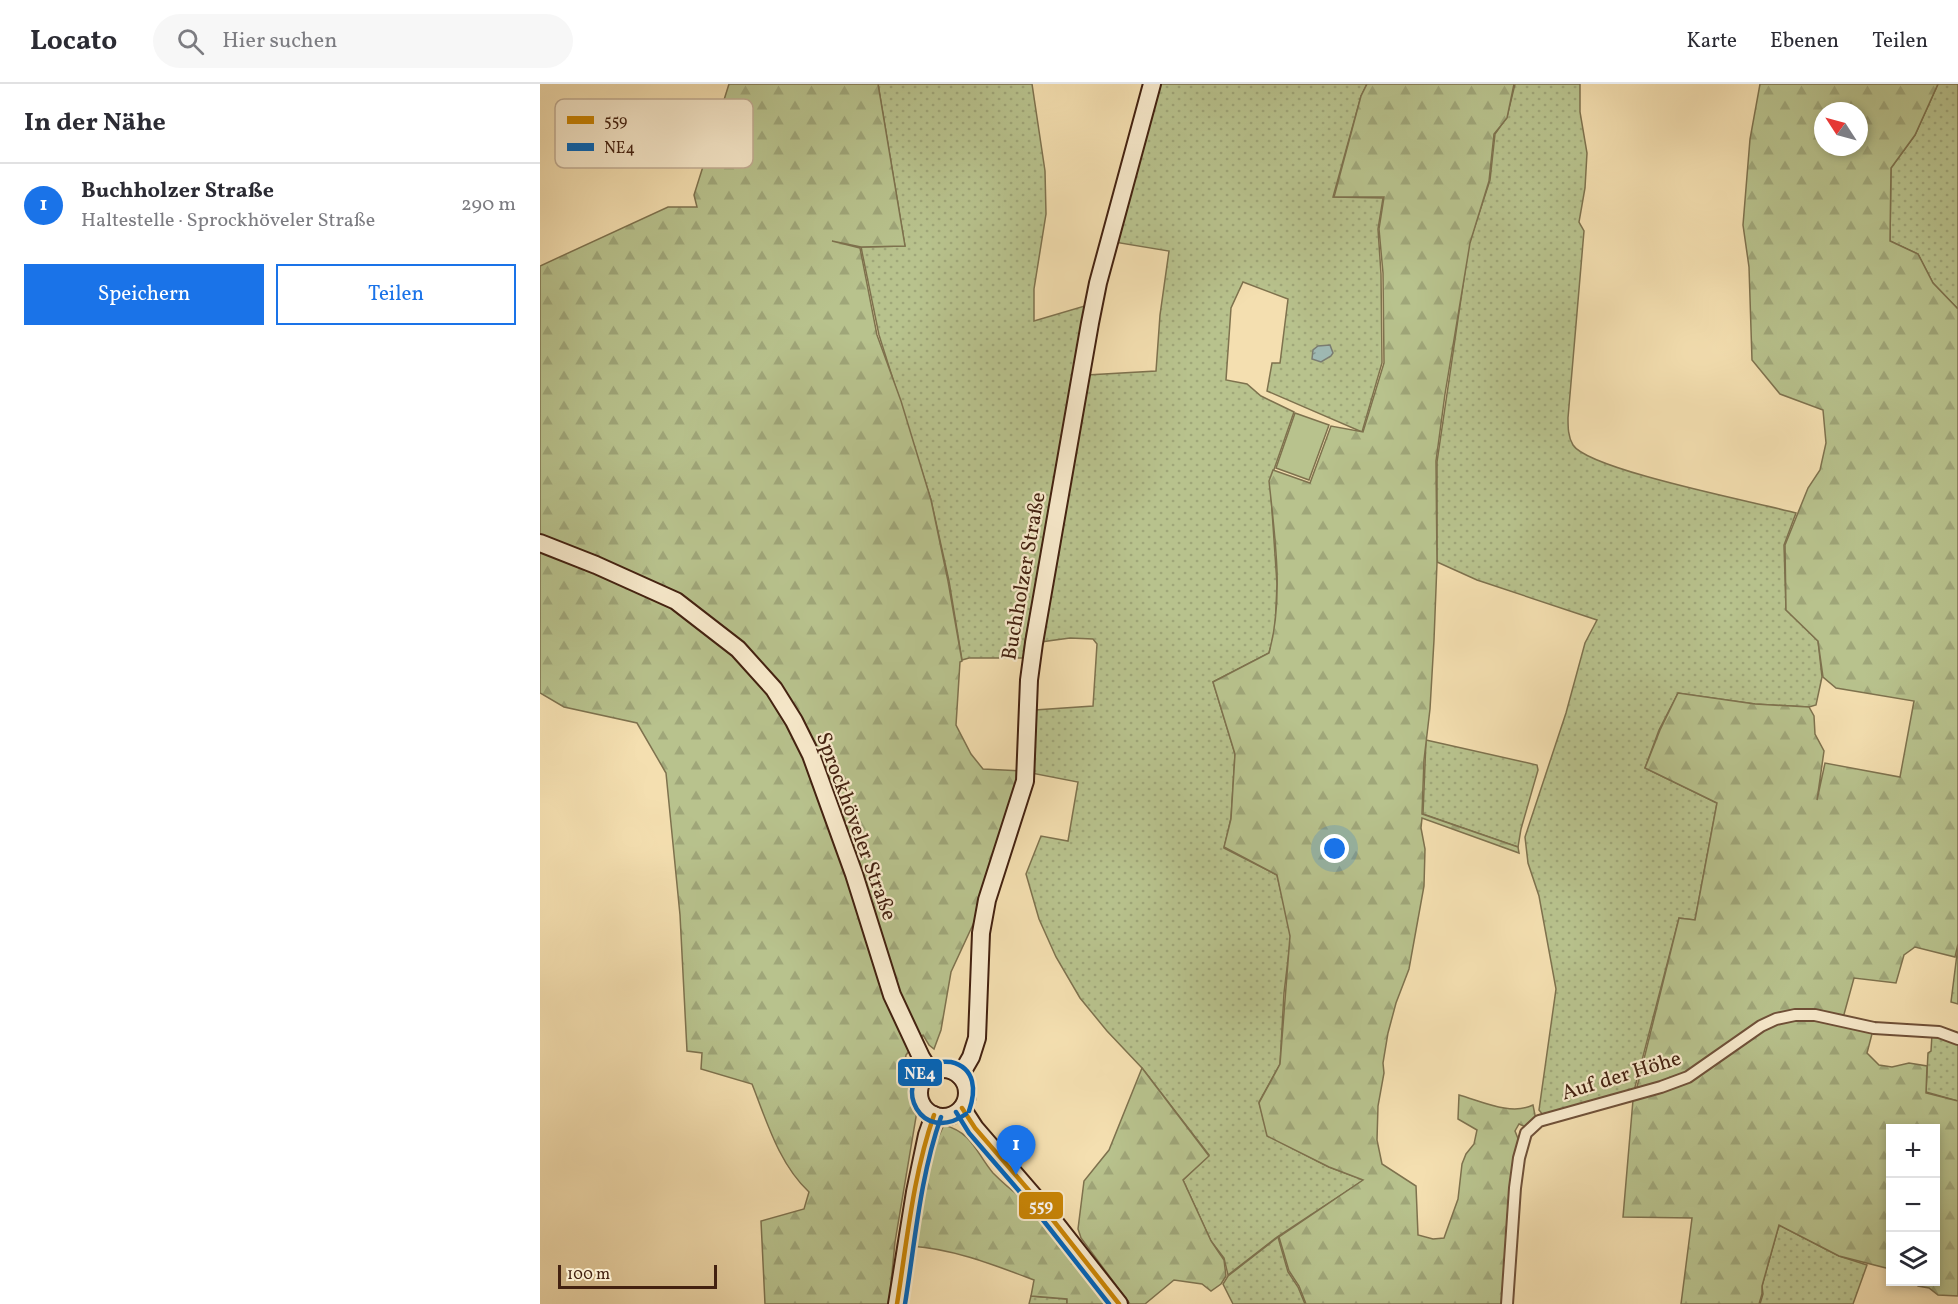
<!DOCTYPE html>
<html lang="de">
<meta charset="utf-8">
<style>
body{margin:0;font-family:Vollkorn,serif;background:#f7f7f7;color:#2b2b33}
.controls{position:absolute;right:18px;bottom:18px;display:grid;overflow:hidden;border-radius:0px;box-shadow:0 3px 9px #0003}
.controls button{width:54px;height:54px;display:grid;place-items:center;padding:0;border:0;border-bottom:2px solid #e1e1e2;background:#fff;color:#2b2b33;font:30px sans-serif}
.compass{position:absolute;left:1274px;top:18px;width:54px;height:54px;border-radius:50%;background:#fff;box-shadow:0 3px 9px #0003;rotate:306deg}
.scale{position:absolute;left:18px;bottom:15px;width:159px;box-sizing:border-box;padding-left:6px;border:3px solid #432110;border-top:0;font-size:16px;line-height:21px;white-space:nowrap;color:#432110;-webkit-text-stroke:4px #f8eacc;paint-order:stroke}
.you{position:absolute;left:795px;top:765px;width:21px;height:21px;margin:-15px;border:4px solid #fff;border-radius:50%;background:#1a73e8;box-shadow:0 0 0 9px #1a73e833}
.badge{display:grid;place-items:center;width:39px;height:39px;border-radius:50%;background:#1a73e8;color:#fff;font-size:20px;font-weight:700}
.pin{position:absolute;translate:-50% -50px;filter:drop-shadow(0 2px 3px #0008)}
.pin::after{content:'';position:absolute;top:32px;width:21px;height:18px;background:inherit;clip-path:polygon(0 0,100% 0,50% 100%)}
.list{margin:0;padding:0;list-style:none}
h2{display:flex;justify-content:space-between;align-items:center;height:78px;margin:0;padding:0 24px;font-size:26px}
h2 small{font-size:20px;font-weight:400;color:#7c7c81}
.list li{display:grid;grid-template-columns:39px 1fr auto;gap:18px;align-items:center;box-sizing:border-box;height:84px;padding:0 24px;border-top:2px solid #e1e1e2}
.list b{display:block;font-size:22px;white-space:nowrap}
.list p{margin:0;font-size:20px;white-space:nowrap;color:#7c7c81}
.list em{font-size:20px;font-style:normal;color:#7c7c81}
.actions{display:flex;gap:12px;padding:18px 24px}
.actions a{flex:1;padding:14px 0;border:2px solid #1a73e8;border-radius:0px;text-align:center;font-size:21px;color:#1a73e8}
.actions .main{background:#1a73e8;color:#fff}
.icon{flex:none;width:33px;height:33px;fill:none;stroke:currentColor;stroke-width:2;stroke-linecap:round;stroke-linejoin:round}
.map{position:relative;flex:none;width:1418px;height:1220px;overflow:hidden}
header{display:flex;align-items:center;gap:36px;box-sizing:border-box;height:84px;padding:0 30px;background:#fff;border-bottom:2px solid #e1e1e2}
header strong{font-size:28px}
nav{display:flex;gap:33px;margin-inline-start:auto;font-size:21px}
.search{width:420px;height:54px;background:#f7f7f7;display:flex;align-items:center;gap:15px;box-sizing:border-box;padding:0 21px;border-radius:33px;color:#7c7c81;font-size:22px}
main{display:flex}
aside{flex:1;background:#fff}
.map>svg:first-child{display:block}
</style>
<header>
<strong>Locato</strong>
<div class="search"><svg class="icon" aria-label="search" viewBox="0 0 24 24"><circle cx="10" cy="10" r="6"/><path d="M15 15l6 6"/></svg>Hier suchen</div>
<nav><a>Karte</a><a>Ebenen</a><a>Teilen</a></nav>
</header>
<main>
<aside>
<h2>In der Nähe<small></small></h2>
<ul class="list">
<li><span class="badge">1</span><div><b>Buchholzer Straße</b><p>Haltestelle · Sprockhöveler Straße</p></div><em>290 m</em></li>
</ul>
<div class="actions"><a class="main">Speichern</a><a>Teilen</a></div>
</aside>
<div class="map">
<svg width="1418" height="1220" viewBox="0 0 1418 1220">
<defs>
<pattern id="grass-dots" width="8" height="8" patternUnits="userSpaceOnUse" patternTransform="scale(1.5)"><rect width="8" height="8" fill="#b8c28d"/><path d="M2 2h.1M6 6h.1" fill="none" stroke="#9fa679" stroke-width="1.8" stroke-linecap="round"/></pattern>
<pattern id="forest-firs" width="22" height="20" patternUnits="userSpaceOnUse" patternTransform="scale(1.5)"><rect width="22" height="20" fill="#b8c28d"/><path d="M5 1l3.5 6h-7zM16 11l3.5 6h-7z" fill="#9fa679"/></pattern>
<pattern id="water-ripples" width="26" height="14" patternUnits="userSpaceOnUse" patternTransform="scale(1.5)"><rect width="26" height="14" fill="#9fbab5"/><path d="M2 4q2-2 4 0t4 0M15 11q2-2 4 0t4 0" fill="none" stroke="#839792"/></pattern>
</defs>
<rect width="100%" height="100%" fill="#f4dfb0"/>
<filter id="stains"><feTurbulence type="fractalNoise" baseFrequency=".00333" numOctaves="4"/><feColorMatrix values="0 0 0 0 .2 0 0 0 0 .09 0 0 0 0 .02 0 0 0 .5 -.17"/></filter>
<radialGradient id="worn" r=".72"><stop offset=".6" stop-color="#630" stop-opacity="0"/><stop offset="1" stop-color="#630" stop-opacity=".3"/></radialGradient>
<g fill="url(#grass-dots)" stroke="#7e724e" stroke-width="1.5">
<path d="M338,0H492L505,87L506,130L494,205V237L548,221L510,435L486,551L483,574H429L422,576L409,497L391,416L339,251L321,163L365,162Z"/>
<path d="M617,0H827L821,12L793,113L843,114L838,145L841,190L842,279L822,348L727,307L732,279H740L748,215L703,198L691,224L686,296L707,300L721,312L754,328L730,397L737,500L735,546L729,569L673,598L695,670L691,734L684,764L737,791L751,851L744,909L740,980L719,1018L728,1052L789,1083L824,1096L737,1153L688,1191L684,1174L671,1157L643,1096L669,1071L602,984L567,947L540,914L516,873L499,835L486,790L501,752L528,757L538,698L491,689L495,626L553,622L557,560L553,555L530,554L500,558L547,291L616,287L620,231L629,167L574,158Z"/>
<path d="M975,0H1040V28L1047,69L1045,104L1039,138L1044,147L1028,334C1028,343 1028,353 1033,361C1049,386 1219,419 1256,429L1244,461L1246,526L1278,557L1282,593L1276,621L1269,623L1215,620L1138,609L1119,646L1105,684L1177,719L1155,836L1139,834L1094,1007L1003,1031L999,1026L1016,905L999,812L988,779L985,753L1026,629L1045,559L1057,536L937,496L897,478V378L929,160L950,96L955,50L967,33Z"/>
<path d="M1398,0H1418V225L1393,199L1378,170L1350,157L1351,84L1375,51Z"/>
<path d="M886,656L997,681L998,686L981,745L978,763L883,730Z"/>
<path d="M1418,862V920L1411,918Z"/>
<path d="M1392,950L1418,959V1017L1386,1008L1388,969L1391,967Z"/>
<path d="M1239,1141L1299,1172L1327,1181L1313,1220H1220L1223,1210L1222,1202Z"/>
<path d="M738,1153L748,1188L758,1203L765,1220H693L683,1200L688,1192Z"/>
<path d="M491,1212L527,1215V1220H489Z"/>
</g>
<g fill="url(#forest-firs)" stroke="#7e724e" stroke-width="1.5" fill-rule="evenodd">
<path d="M189,0H338L365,162L321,163L292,157L320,164L337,251L361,317L391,416L408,497L422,577L420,578L416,641L431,670L443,685L483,687L436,834L411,888L401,946L394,965L389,961L383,951L366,971L363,992L378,1021L355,1158L349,1220H225L221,1137L264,1125L269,1108C239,1080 227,1038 212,1000L161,985L162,969L147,967L140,831L126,689L97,639L24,623L0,609V182L128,123H157L154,111Z"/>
<path d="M827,0H974L967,34L954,50L949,97L930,159L905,310L896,377L897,479L894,556L890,625L884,676L882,730L978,763L979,769L882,734L881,744L885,765L884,802L869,885L856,919L848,949L843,979L844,989L838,1022L837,1056L842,1080L876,1102L878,1151L893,1155L904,1154L918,1115L922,1080L926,1070L934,1060L937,1046L918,1035L919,1011C941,1017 971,1032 993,1021L996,1036L986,1043L979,1040L975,1047L979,1057L967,1133L964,1220H766L759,1202L749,1187L739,1153L823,1096L789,1083L727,1052L719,1019L740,980L750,852L737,791L684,763L691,735L695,670L673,598L729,569C744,514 735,454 729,397L733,386L770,399L791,342L823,348L844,279L843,189L839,145L844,113H794L821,12Z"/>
<path d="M1220,0H1398L1375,51L1351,84L1350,157L1378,170L1393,199L1418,225V860L1415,873L1375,863L1364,871L1356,899L1314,894L1303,934L1277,926L1252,928L1147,991L1096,1007L1139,834L1155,836L1177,719L1105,684L1120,646L1138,609L1215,620L1269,623L1274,632L1275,650L1284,667L1277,716L1285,679L1360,693L1374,617L1296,604L1283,593L1278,557L1246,526L1245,461L1268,404L1280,386L1286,359L1283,326L1240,310L1212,276L1209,183L1203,141L1210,55ZM1283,27H1319V63H1283Z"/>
<path d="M1274,934L1333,946L1327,969L1339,981L1352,983L1369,979L1387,982L1386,1009L1418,1017V1212L1398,1211L1389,1204L1378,1202L1377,1198H1396V1044H1350V1185L1299,1172L1239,1141L1222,1202V1210L1219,1220H1141L1152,1134L1083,1133L1093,1016C1122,1008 1149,998 1175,981C1191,971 1204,957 1220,947C1237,937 1256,935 1274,934Z"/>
<path d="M602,984L669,1072L643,1096L671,1157L684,1176L686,1192L681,1200L671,1207L662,1200L634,1196L605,1220H590L541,1154L538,1145L544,1097L569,1066Z"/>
<path d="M404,1041C433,1049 436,1069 453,1089C464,1100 480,1114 494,1121L571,1220H527V1215L491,1212L494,1196C454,1181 414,1165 371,1162C380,1121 385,1079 404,1041Z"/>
</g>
<path fill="#b8c28d" stroke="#7e724e" stroke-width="1.5" d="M755,329L789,341L769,396L736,384Z"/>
<path fill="url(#water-ripples)" stroke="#7a7d73" stroke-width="1.5" d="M790,261L793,269L791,272L781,278L772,275L773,266L778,262Z"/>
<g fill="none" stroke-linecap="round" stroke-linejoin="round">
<defs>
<path id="street" d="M967,1220L975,1104L979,1074L986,1049L999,1037L1121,1003L1148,993L1221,942L1236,935L1255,931H1275L1334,944L1399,948L1418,955"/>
<g id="secondary">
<path d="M0,459L56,481L136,517L198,565L234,605L254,637L271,671L314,790L352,911L381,973L391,989"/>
<circle cx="403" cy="1009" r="24"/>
<path d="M420,992L431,973L437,954L441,849L447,816L485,697L489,596L494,559L550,239L558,199L612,0"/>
<path d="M422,1024L435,1044L498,1117L579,1220"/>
<path d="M357,1220L375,1108L387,1051L394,1031"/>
</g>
</defs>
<use href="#street" stroke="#6f5038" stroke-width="14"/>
<use href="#secondary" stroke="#432110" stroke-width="20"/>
<use href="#street" stroke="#f8eacc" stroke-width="10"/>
<use href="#secondary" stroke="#f8eacc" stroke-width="16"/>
<defs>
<g id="bus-1">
<path d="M422,1024L435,1044L498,1117L579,1220"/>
<path d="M357,1220C367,1157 373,1091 394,1031"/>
</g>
<g id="bus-2">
<path d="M416,1028L429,1049L492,1122L569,1220"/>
<path d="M426,1030C380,1062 353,1000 388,982C395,978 403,977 411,978C436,984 436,1007 429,1027"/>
<path d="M365,1220C375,1158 380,1093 401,1033"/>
</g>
</defs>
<use href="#bus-1" stroke="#f8eacc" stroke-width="9"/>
<use href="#bus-2" stroke="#f8eacc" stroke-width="9"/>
<use href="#bus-1" stroke="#ca8504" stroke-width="4.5"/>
<use href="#bus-2" stroke="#0065bd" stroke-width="4.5"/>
</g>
<g text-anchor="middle" stroke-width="4.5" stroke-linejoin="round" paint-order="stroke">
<g font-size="21" fill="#432110" stroke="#f8eacc">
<text transform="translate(483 492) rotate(-80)" y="7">Buchholzer Straße</text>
<text transform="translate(317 742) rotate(70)" y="7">Sprockhöveler Straße</text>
<text transform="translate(1081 991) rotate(-17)" y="7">Auf der Höhe</text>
</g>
</g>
<rect x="15" y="15" width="198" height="69" rx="9" fill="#f8eacc" stroke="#c2ae94" stroke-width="1.5"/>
<rect x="27" y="32" width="27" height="8" fill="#ca8504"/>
<rect x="27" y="59" width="27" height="8" fill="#0065bd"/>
<g font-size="16" fill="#432110">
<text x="64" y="42">559</text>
<text x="64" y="69">NE4</text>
</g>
<g stroke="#f8eacc" stroke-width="2">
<rect x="357" y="974" width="46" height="29" rx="6" fill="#0065bd"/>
<rect x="478" y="1107" width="46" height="29" rx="6" fill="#ca8504"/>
</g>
<g font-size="16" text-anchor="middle" font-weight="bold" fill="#fff">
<text x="380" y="995">NE4</text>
<text x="501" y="1127">559</text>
</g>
<rect width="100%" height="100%" filter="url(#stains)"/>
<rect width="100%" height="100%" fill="url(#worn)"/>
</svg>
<div class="controls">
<button>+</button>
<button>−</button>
<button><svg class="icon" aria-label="layers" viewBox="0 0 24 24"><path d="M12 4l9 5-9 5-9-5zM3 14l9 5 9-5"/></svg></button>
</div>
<svg class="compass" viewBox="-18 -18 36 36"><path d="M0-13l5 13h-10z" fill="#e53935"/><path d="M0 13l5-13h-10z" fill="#7c7c81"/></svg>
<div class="scale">100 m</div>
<div class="you"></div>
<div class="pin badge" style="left:476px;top:1091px">1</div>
</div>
</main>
